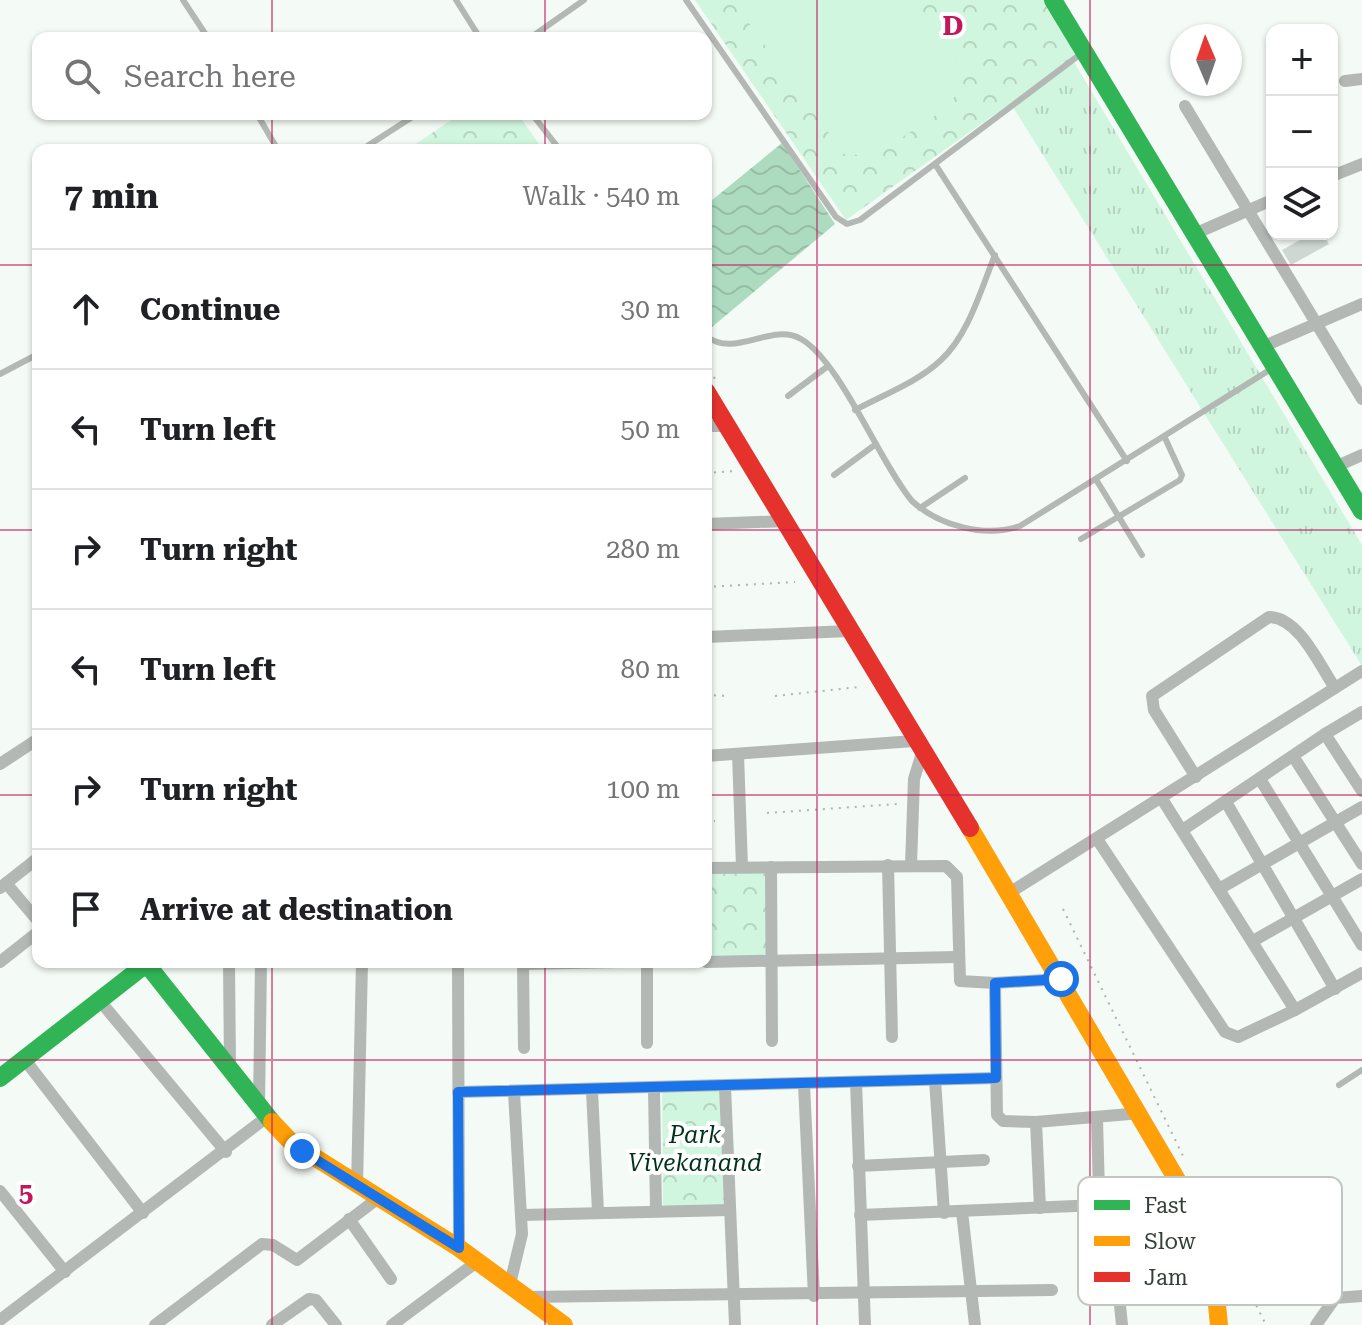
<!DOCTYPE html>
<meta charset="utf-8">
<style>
body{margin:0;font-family:"Roboto Serif",serif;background:#f2f2f2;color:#202124}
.controls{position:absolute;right:24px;top:24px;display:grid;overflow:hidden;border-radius:16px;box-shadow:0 2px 6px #0004}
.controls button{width:72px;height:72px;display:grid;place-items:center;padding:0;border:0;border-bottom:2px solid #e0e0e0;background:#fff;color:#202124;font:40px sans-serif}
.compass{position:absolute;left:1170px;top:24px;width:72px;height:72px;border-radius:50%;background:#fff;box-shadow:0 2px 6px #0004;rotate:358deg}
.stop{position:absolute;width:24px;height:24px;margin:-18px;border:6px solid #1a73e8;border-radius:50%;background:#fff}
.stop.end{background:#1a73e8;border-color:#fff;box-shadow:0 2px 8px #0008}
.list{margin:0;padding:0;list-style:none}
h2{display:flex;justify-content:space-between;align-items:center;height:104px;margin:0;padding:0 32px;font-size:34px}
h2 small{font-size:26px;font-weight:400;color:#757577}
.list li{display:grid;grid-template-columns:52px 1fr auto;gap:24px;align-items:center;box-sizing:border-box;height:120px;padding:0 32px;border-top:2px solid #e0e0e0}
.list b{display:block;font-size:30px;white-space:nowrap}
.list em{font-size:26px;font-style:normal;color:#757577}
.icon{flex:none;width:44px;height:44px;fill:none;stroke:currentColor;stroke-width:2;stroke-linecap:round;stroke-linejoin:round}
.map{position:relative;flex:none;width:1362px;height:1325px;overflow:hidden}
.search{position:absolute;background:#fff;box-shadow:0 2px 6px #0004;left:32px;top:32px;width:680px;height:88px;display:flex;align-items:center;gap:20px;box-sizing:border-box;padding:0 28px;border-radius:16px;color:#757577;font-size:30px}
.panel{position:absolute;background:#fff;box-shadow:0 2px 6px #0004;left:32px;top:144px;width:680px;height:824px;border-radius:16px}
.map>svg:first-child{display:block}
</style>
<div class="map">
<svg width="1362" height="1325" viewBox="0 0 1362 1325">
<defs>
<pattern id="grass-tufts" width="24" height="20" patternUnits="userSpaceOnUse" patternTransform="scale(2)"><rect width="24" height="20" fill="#d1f6df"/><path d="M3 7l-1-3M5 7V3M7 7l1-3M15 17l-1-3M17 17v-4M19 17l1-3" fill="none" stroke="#b4d4c0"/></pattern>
<pattern id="park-crowns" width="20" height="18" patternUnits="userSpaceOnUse" patternTransform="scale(2)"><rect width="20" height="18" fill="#d1f6df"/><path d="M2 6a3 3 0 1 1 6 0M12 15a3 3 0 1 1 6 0" fill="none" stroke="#b4d4c0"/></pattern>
<pattern id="water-waves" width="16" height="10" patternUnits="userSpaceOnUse" patternTransform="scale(2)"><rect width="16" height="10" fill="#addbc0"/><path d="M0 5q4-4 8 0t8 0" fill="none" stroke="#95bda6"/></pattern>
</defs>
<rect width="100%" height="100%" fill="#f4faf6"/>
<path fill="url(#grass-tufts)" d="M946,0H1037L1362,545V666Z"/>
<g fill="url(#park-crowns)">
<path d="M695,0H1049L1081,53L846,220Z"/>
<path d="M460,114H518L543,150H407Z"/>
<path d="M770,869L772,959L706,960V870Z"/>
<path d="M724,1087L730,1208H663L662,1090Z"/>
</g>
<path fill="#d1f6df" d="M732,0H913L962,71L952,104L875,156L844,154Z"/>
<path fill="url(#water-waves)" d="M782,143L835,224L706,332V205Z"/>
<path fill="#ced7d2" d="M1311,234H1323L1329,244L1291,265L1282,250Z"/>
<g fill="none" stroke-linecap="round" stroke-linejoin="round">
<g stroke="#aeb4b0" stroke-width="2" stroke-dasharray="2 6" stroke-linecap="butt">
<path d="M706,363L715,379"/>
<path d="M706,473L735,471"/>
<path d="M706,587L795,582"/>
<path d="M706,695L730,696"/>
<path d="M775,696L859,687"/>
<path d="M767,813L897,804"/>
<path d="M706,822L715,821"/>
<path d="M1063,909L1185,1160"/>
<path d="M1228,1248L1265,1323"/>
</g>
<g stroke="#b3b8b5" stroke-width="6">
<path d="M183,0L208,38"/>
<path d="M456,0L480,38"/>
<path d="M686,0L836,217L847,224L860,220L1082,53"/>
<path d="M530,38L584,0"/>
<path d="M257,114L278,150"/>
<path d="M532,114L560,150"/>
<path d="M361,150L417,114"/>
<path d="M935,164L1127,461"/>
<path d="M706,336C735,359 771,322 801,339C840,361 880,463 912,501C939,526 985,538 1020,526L1271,369"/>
<path d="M0,374L38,354"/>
<path d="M788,396L828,366"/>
<path d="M855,410C883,395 918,382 941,360C969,334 981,289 995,255"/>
<path d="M834,475L876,444"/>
<path d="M1097,481L1142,555"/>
<path d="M920,508L965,478"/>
<path d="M1081,539L1180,480L1182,475L1165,438"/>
<path d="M1339,1085L1362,1070"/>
</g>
<g stroke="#b3b8b5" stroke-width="12">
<path d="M1345,81L1362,79"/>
<path d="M1185,106L1362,399"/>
<path d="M1332,176L1362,164"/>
<path d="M1192,235L1272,200"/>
<path d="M1262,347L1362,304"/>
<path d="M706,426H726"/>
<path d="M1335,467L1362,455"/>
<path d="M706,524L786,521"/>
<path d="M706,637L849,631"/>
<path d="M1325,734L1362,712"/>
<path d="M738,754L742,867"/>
<path d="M706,756L914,741"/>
<path d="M1293,756L1362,864"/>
<path d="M0,764L38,739"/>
<path d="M1196,777L1154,710L1152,696L1269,617C1299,617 1320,666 1335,688"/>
<path d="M1260,779L1362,945"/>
<path d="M1162,799L1295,1010L1362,973"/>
<path d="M1226,802L1335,989"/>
<path d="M1184,829L1325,734L1362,791"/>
<path d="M1097,839L1225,1032L1238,1037L1295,1010"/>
<path d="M888,865L892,1037"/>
<path d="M911,865L914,779L922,753"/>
<path d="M771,867L772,1041"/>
<path d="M706,868L946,866L957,877L960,981L995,983L1061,979"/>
<path d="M6,883L38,921"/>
<path d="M0,888L38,858"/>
<path d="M1219,889L1362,807"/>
<path d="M1009,893L1362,671"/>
<path d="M1253,941L1362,879"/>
<path d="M0,962L38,932"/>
<path d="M229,962L230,1066"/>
<path d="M458,962L459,1248"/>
<path d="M523,962L524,1048"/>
<path d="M647,962V1043"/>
<path d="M706,962L957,957"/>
<path d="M523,964L618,962"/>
<path d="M995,983L997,1115L1003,1121L1036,1122"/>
<path d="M100,1001L226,1152"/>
<path d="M25,1060L143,1213"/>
<path d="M935,1080L944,1213"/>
<path d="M856,1082L865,1325"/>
<path d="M804,1084L814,1296"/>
<path d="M725,1086L735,1325"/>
<path d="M654,1089L656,1211"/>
<path d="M592,1091L598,1212"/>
<path d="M458,1092L996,1078"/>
<path d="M259,1105L261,962"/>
<path d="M1097,1119L1101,1267"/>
<path d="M858,1166L984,1160"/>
<path d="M357,1186L362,962"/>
<path d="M0,1191L65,1272"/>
<path d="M1040,1208L1036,1122L1141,1113"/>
<path d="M962,1212L975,1325"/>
<path d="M522,1215L730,1210"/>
<path d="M860,1215L1099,1205"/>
<path d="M349,1219L391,1279"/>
<path d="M1127,1222L1199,1219"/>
<path d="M510,1284L522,1234L514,1092"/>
<path d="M1118,1285L1122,1325"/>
<path d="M528,1297L1052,1290"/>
<path d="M0,1320L267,1117"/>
<path d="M155,1325L262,1244L273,1245L297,1260L377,1199"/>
<path d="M272,1325L309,1299L316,1300L336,1325"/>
<path d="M392,1325L478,1261"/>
<path d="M1316,1325L1335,1298L1362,1296"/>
</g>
<g stroke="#30b455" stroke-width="18">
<path d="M1053,0L1362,511"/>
<path d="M0,1078L141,968L149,967L272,1122"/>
</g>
<g stroke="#ff9f0a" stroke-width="18">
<path d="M970,828L1210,1236L1219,1325"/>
<path d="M272,1122L292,1143L459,1248L564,1325"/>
</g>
<path stroke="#e5322d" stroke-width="18" d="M706,391L970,828"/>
</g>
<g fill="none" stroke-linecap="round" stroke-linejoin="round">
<path stroke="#1a73e8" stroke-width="10" d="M302,1151L459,1248L458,1092L996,1078L995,983L1061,979"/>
</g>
<path fill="none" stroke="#c2185b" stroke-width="2" stroke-opacity="0.55" d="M272,0V38M545,0V38M817,0V1325M1090,0V1325M272,114V150M545,114V150M0,265H38M706,265H1362M0,530H38M706,530H1362M0,795H38M706,795H1362M272,962V1325M545,962V1325M0,1060H1362"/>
<g text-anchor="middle" stroke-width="8" stroke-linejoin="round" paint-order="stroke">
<g font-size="24" font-style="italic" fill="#00331c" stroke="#fff">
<text x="695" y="1143">Park<tspan x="695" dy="28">Vivekanand</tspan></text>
</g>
</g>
<rect x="1078" y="1177" width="264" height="128" rx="12" fill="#fff" stroke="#c2c6c3" stroke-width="2"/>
<rect x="1094" y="1200" width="36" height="10" fill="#30b455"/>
<rect x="1094" y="1236" width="36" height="10" fill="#ff9f0a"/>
<rect x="1094" y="1272" width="36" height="10" fill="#e5322d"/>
<g font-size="22" fill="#324037">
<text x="1144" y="1213">Fast</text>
<text x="1144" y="1249">Slow</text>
<text x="1144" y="1285">Jam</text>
</g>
<g font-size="26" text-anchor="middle" font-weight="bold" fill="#c2185b" stroke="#fff" stroke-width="8" stroke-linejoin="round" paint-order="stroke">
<text x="953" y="35">D</text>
<text x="26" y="1202">5</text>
</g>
</svg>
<div class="controls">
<button>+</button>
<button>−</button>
<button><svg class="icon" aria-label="layers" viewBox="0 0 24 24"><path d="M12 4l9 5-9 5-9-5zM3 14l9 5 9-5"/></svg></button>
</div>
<svg class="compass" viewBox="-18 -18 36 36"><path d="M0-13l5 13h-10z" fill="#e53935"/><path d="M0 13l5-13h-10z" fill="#757577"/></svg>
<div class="stop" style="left:1061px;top:979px"></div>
<div class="stop end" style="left:302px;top:1151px"></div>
<div class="search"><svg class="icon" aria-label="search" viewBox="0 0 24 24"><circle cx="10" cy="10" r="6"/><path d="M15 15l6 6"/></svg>Search here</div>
<section class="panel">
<h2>7 min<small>Walk · 540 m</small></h2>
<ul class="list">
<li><svg class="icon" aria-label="ahead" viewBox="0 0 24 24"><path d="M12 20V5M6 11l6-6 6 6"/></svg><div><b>Continue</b></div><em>30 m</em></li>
<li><svg class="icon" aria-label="left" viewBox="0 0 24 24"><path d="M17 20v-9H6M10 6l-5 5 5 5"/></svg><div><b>Turn left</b></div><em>50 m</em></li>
<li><svg class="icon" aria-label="right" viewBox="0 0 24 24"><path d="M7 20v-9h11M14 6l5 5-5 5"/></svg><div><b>Turn right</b></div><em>280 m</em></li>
<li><svg class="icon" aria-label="left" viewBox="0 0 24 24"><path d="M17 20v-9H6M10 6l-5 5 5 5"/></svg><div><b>Turn left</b></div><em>80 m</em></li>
<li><svg class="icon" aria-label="right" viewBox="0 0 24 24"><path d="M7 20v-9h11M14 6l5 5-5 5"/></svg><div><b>Turn right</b></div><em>100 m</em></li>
<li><svg class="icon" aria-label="arrive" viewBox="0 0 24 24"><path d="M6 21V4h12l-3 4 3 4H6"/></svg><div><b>Arrive at destination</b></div></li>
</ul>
</section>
</div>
